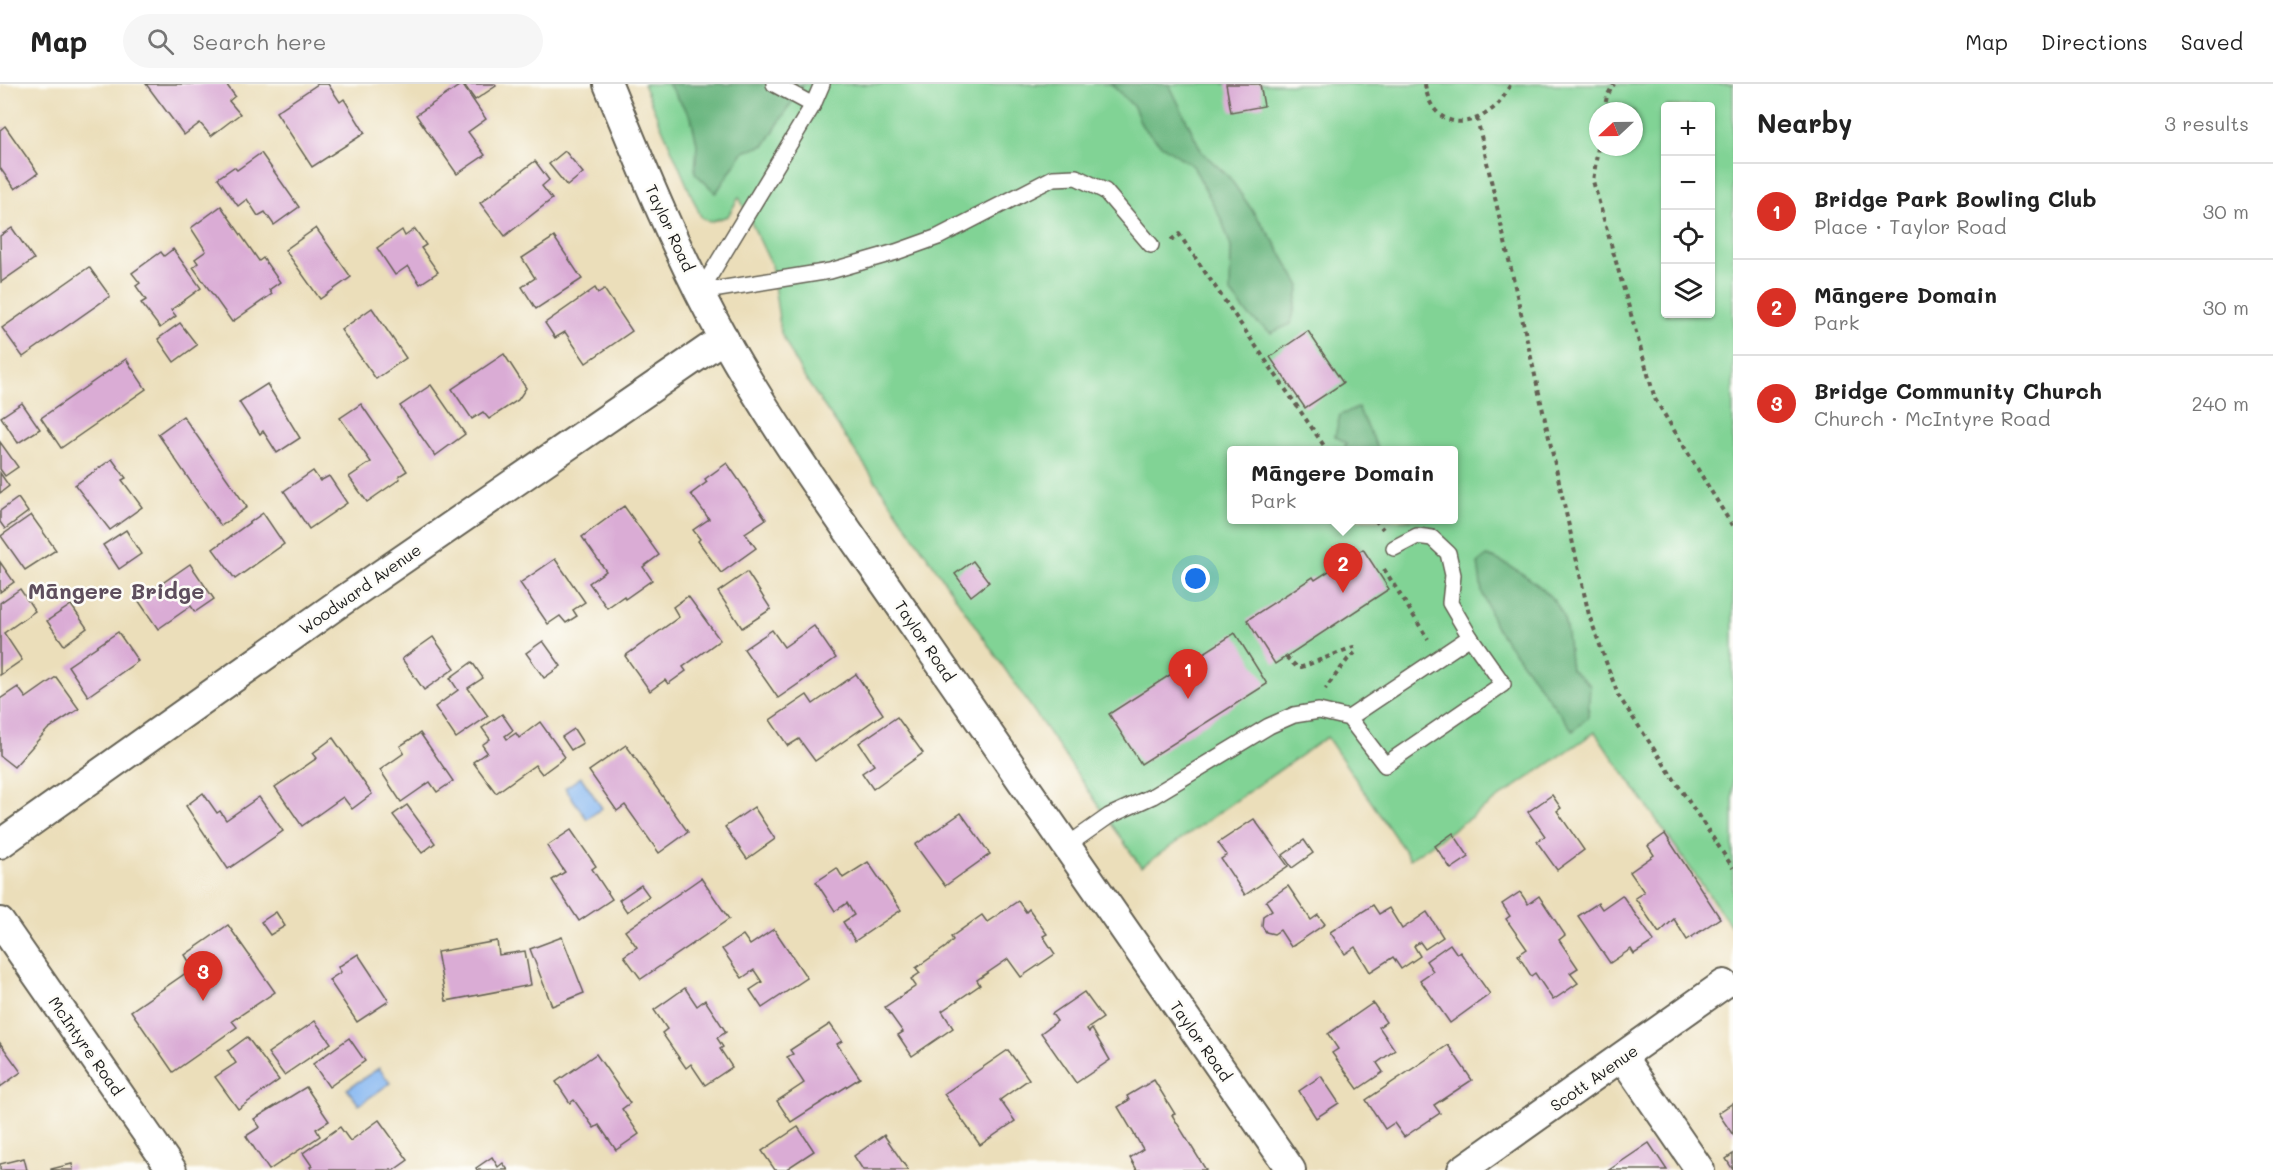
<!DOCTYPE html>
<meta charset="utf-8">
<style>
body{margin:0;font-family:Mali,sans-serif;background:#f6f6f6;color:#222}
.controls{position:absolute;right:18px;top:18px;display:grid;overflow:hidden;border-radius:6px;box-shadow:0 2px 4px #0004}
.controls button{width:54px;height:54px;display:grid;place-items:center;padding:0;border:0;border-bottom:2px solid #e0e0e0;background:#fff;color:#222;font:30px sans-serif}
.compass{position:absolute;left:1589px;top:18px;width:54px;height:54px;border-radius:50%;background:#fff;box-shadow:0 2px 4px #0004;rotate:248deg}
.you{position:absolute;left:1196px;top:495px;width:21px;height:21px;margin:-15px;border:4px solid #fff;border-radius:50%;background:#1a73e8;box-shadow:0 0 0 9px #1a73e833}
.badge{display:grid;place-items:center;width:39px;height:39px;border-radius:50%;background:#d93025;color:#fff;font-size:20px;font-weight:700}
.pin{position:absolute;translate:-50% -50px;filter:drop-shadow(0 2px 3px #0008)}
.pin::after{content:'';position:absolute;top:32px;width:21px;height:18px;background:inherit;clip-path:polygon(0 0,100% 0,50% 100%)}
.popup{position:absolute;left:1227px;top:362px;width:231px;height:78px;box-sizing:border-box;display:grid;place-content:center;border-radius:6px;background:#fff;filter:drop-shadow(0 2px 4px #0005);font-size:20px;white-space:nowrap;color:#767676}
.popup b{font-size:22px;color:#222}
.popup::after{content:'';position:absolute;left:50%;top:100%;margin-left:-12px;border:12px solid transparent;border-top-color:#fff}
.list{margin:0;padding:0;list-style:none}
h2{display:flex;justify-content:space-between;align-items:center;height:78px;margin:0;padding:0 24px;font-size:26px}
h2 small{font-size:20px;font-weight:400;color:#767676}
.list li{display:grid;grid-template-columns:39px 1fr auto;gap:18px;align-items:center;box-sizing:border-box;height:96px;padding:0 24px;border-top:2px solid #e0e0e0}
.list b{display:block;font-size:22px;white-space:nowrap}
.list p{margin:0;font-size:20px;white-space:nowrap;color:#767676}
.list em{font-size:20px;font-style:normal;color:#767676}
.icon{flex:none;width:33px;height:33px;fill:none;stroke:currentColor;stroke-width:2;stroke-linecap:round;stroke-linejoin:round}
.map{position:relative;flex:none;width:1733px;height:1086px;overflow:hidden}
header{display:flex;align-items:center;gap:36px;box-sizing:border-box;height:84px;padding:0 30px;background:#fff;border-bottom:2px solid #e0e0e0}
header strong{font-size:28px}
nav{display:flex;gap:33px;margin-inline-start:auto;font-size:21px}
.search{width:420px;height:54px;background:#f6f6f6;display:flex;align-items:center;gap:15px;box-sizing:border-box;padding:0 21px;border-radius:33px;color:#767676;font-size:22px}
main{display:flex}
aside{flex:1;background:#fff}
.map>svg:first-child{display:block}
</style>
<header>
<strong>Map</strong>
<div class="search"><svg class="icon" aria-label="search" viewBox="0 0 24 24"><circle cx="10" cy="10" r="6"/><path d="M15 15l6 6"/></svg>Search here</div>
<nav><a>Map</a><a>Directions</a><a>Saved</a></nav>
</header>
<main>
<div class="map">
<svg width="1733" height="1086" viewBox="0 0 1733 1086">
<rect width="100%" height="100%" fill="#fdfcf7"/>
<filter id="ink" filterUnits="userSpaceOnUse"><feTurbulence type="fractalNoise" baseFrequency=".0167" numOctaves="2"/><feDisplacementMap in="SourceGraphic" scale="12" xChannelSelector="R" yChannelSelector="G"/><feConvolveMatrix kernelMatrix="1 2 1 2 8 2 1 2 1" color-interpolation-filters="sRGB"/></filter>
<filter id="wash" filterUnits="userSpaceOnUse"><feTurbulence type="fractalNoise" baseFrequency=".008" numOctaves="4" result="noise"/><feDisplacementMap in="SourceGraphic" scale="24" xChannelSelector="R" yChannelSelector="G"/><feGaussianBlur stdDeviation="1.35" result="paint"/><feColorMatrix in="noise" values="0 0 0 0 0 0 0 0 0 0 0 0 0 0 0 0 0 1.4 0 .05"/><feComposite in="paint" operator="in"/></filter>
<g filter="url(#wash)">
<rect width="100%" height="100%" fill="#ebdeba"/>
<path fill="#81d395" stroke="#4e7858" stroke-width="1.5" fill-rule="evenodd" d="M643,0H1733V845L1595,648L1410,775L1327,653L1141,783L802,290L781,249L771,180L739,113L728,132L709,138L701,133ZM1666,22H1710V230H1666ZM1598,27H1634V63H1598ZM1232,366H1454V436H1232Z"/>
<g fill="#68b57e" stroke="#42684d" stroke-width="1.5">
<path d="M668,0H803L765,61L743,68L716,109L695,89L697,60L691,33Z"/>
<path d="M1111,0H1169L1202,68L1229,93L1273,156L1300,202L1291,240L1271,249L1249,232L1230,208L1231,163L1222,137L1193,82L1160,60L1142,42L1134,23Z"/>
<path d="M1358,324L1379,366H1344L1346,359L1335,352L1340,331Z"/>
<path d="M1487,472C1510,479 1552,506 1562,530C1569,545 1568,568 1571,585L1590,601L1588,633L1573,647L1496,544L1482,508L1478,479Z"/>
</g>
<g fill="#84b6f1" stroke="#506986" stroke-width="1.5">
<path d="M581,693L602,724L587,735L565,704Z"/>
<path d="M379,984L390,999L359,1021L347,1005Z"/>
</g>
<g id="blocks">
<g fill="#daacd5">
<path d="M146,0H226L235,12L229,17L240,30L211,52L200,39L184,51Z"/>
<path d="M318,0H328L340,18L344,15L365,49L312,83L276,28Z"/>
<path d="M462,0L486,35L468,48L485,71L457,90L416,31Z"/>
<path d="M468,0H495L496,2L475,16L465,2Z"/>
<path d="M1226,0H1260L1264,22L1231,28Z"/>
<path d="M5,42L38,89L15,105L0,84V46Z"/>
<path d="M565,67L583,89L567,102L549,80Z"/>
<path d="M261,69L299,123L274,141L265,128L258,132L247,115L238,122L218,94L234,83L237,86Z"/>
<path d="M535,77L549,96L542,102L552,115L505,152L480,119Z"/>
<path d="M221,122L259,177L263,174L280,198L269,206L272,210L232,238L193,183L198,179L195,175L206,167L191,144Z"/>
<path d="M12,144L34,175L1,198L0,152Z"/>
<path d="M316,144L351,193L320,215L285,166Z"/>
<path d="M415,145L426,161L421,164L438,188L420,200L408,182L395,191L377,164L402,146L405,152Z"/>
<path d="M554,153L582,195L536,225L522,203L535,194L522,174Z"/>
<path d="M173,165L201,204L171,226L176,232L160,244L141,219L146,216L136,202L140,199L132,189L161,168L164,172Z"/>
<path d="M89,183L110,212L23,273L2,244Z"/>
<path d="M595,204L598,209L604,205L632,247L586,279L565,248L555,254L545,239Z"/>
<path d="M372,224L406,274L376,295L341,246Z"/>
<path d="M180,239L197,261L174,278L158,255Z"/>
<path d="M1308,247L1343,299L1305,324L1270,273Z"/>
<path d="M504,270L526,304L518,316L489,335L483,328L472,335L452,305Z"/>
<path d="M126,275L146,305L61,364L41,334Z"/>
<path d="M267,300L300,354L277,369L263,347L260,350L239,318Z"/>
<path d="M431,301L465,350L435,372L400,322Z"/>
<path d="M22,319L40,345L18,359L1,333Z"/>
<path d="M361,320L407,387L399,392L400,395L367,418L349,393L371,378L340,334Z"/>
<path d="M183,332L247,423L221,442L158,350Z"/>
<path d="M0,358L18,383L5,392L0,385Z"/>
<path d="M112,375L126,394L122,396L142,423L110,446L75,401Z"/>
<path d="M727,379L766,435L745,449L756,464L721,489L698,457L700,455L693,446L709,435L691,410L707,398L705,395Z"/>
<path d="M313,387L320,397L329,392L347,419L309,445L284,407Z"/>
<path d="M0,389L9,402L0,409Z"/>
<path d="M18,414L28,428L5,445L0,438V427Z"/>
<path d="M624,422L659,471L643,483L652,496L625,515L624,512L607,524L589,499L606,487L582,453Z"/>
<path d="M263,429L284,460L235,495L213,465Z"/>
<path d="M31,431L56,466L25,486L1,452Z"/>
<path d="M126,446L141,470L119,485L103,461Z"/>
<path d="M1363,465L1389,505L1275,580L1247,536L1313,493L1315,496Z"/>
<path d="M555,475L585,518L573,526L577,532L566,539L560,532L548,540L520,499Z"/>
<path d="M973,477L989,498L971,512L955,490Z"/>
<path d="M0,478L14,498L0,508Z"/>
<path d="M190,480L214,515L195,528L191,522L158,545L138,516Z"/>
<path d="M747,488L771,525L742,544L718,508Z"/>
<path d="M20,505L35,527L4,549L22,576L0,591V519Z"/>
<path d="M688,512L720,556L683,583L686,587L668,600L665,596L650,607L625,572L679,533L673,523Z"/>
<path d="M71,521L87,544L64,561L47,537Z"/>
<path d="M814,542L836,574L778,614L744,565L772,546L784,563Z"/>
<path d="M118,548L138,577L88,612L68,582Z"/>
<path d="M1235,549L1267,600L1141,680L1109,630Z"/>
<path d="M433,553L455,584L424,606L402,575Z"/>
<path d="M543,557L561,582L544,594L526,569Z"/>
<path d="M472,578L483,594L468,604L488,632L456,654L435,623L458,606L450,594Z"/>
<path d="M856,590L883,630L815,677L799,655L788,662L770,636L807,611L813,620Z"/>
<path d="M56,593L79,625L48,645L14,683L0,672V615L18,603L26,614Z"/>
<path d="M502,630L513,646L505,652L507,655L516,649L519,654L540,638L565,673L542,690L535,681L496,709L473,678L487,668L482,661L490,655L482,644Z"/>
<path d="M897,633L923,669L873,705L862,689L874,681L859,659Z"/>
<path d="M574,645L583,659L571,666L562,653Z"/>
<path d="M420,649L453,697L437,708L430,698L401,718L380,686L404,669L400,662Z"/>
<path d="M333,654L372,710L352,725L343,713L302,742L275,703L317,674L313,669Z"/>
<path d="M626,661L688,748L659,769L625,721L617,727L589,687Z"/>
<path d="M203,709L217,729L220,727L226,736L259,713L283,747L228,785L186,722Z"/>
<path d="M1552,711L1561,724L1557,727L1584,766L1557,786L1537,758L1545,752L1528,728Z"/>
<path d="M407,721L435,759L422,769L393,731Z"/>
<path d="M754,723L775,755L747,775L725,743Z"/>
<path d="M961,729L990,770L945,802L915,761Z"/>
<path d="M1254,735L1288,782L1245,811L1221,775L1227,771L1218,759Z"/>
<path d="M571,746L596,782L592,785L612,815L579,837L552,796L565,788L547,762Z"/>
<path d="M1453,749L1469,773L1451,785L1435,762Z"/>
<path d="M1665,750L1720,834L1687,856L1674,835L1659,849L1635,814L1644,808L1630,788L1654,771L1648,762Z"/>
<path d="M1304,756L1313,769L1292,784L1283,771Z"/>
<path d="M868,778L901,826L855,857L843,838L854,831L847,819L835,827L816,798L837,784L843,794Z"/>
<path d="M701,794L729,835L641,895L624,872L637,863L625,847Z"/>
<path d="M641,801L649,812L627,828L619,816Z"/>
<path d="M1288,802L1311,836L1318,831L1325,840L1291,863L1280,846L1274,850L1266,848L1262,842L1263,832L1272,826L1266,817Z"/>
<path d="M1520,808L1528,820L1539,812L1565,851L1559,856L1578,884L1570,889L1578,899L1553,916L1535,889L1531,892L1518,871L1527,865L1506,835L1510,832L1502,820Z"/>
<path d="M1622,811L1654,857L1634,870L1631,865L1610,879L1578,832L1598,819L1602,825Z"/>
<path d="M1018,817L1026,828L1029,825L1047,850L1043,852L1055,870L1021,893L1008,875L977,896L980,901L942,927L953,944L912,972L898,951L903,948L885,923L916,902L911,895L920,889L916,884L946,863L953,856L951,853L982,831L987,838Z"/>
<path d="M1373,821L1379,830L1389,824L1402,845L1427,828L1443,853L1425,865L1420,858L1414,862L1420,872L1401,885L1393,873L1370,888L1355,863L1345,870L1330,848Z"/>
<path d="M276,828L285,842L270,851L261,838Z"/>
<path d="M228,841L275,908L232,937L237,943L173,988L131,927L193,884L185,871Z"/>
<path d="M774,845L807,894L762,924L750,906L762,898L754,886L742,894L722,865L743,851L750,861Z"/>
<path d="M562,853L584,909L552,922L530,865Z"/>
<path d="M497,857L499,871L525,867L531,901L446,917L437,868Z"/>
<path d="M1450,860L1457,870L1460,868L1490,910L1450,939L1420,896L1433,887L1426,877Z"/>
<path d="M358,870L389,917L357,938L329,896L341,888L338,883Z"/>
<path d="M685,904L697,922L705,916L726,948L717,954L723,963L720,965L732,983L705,1001L691,980L686,984L662,949L667,945L654,926Z"/>
<path d="M1084,908L1103,934L1087,945L1089,948L1092,945L1110,976L1076,999L1041,949L1057,937L1052,930Z"/>
<path d="M1373,919L1386,938L1379,943L1395,966L1377,979L1383,988L1358,1005L1332,969L1338,965L1328,950Z"/>
<path d="M315,937L331,959L284,991L268,969Z"/>
<path d="M830,940L842,957L837,960L860,994L791,1038L777,1017L804,999L787,973L793,970L790,966Z"/>
<path d="M247,953L279,996L238,1025L215,993L236,979L228,967Z"/>
<path d="M349,954L365,977L329,1003L313,980Z"/>
<path d="M0,959L21,988L0,1003Z"/>
<path d="M1448,961L1472,996L1434,1021L1440,1029L1404,1053L1394,1039L1385,1045L1366,1016Z"/>
<path d="M1008,966L1029,995L1000,1016L1015,1037L980,1061L944,1010Z"/>
<path d="M596,970L630,1019L622,1025L639,1050L616,1066L599,1041L594,1044L574,1016L570,1019L556,998Z"/>
<path d="M1321,992L1339,1019L1316,1034L1299,1007Z"/>
<path d="M1154,996L1175,1030L1172,1031L1206,1086H1137L1130,1074L1143,1065L1118,1023L1129,1016L1127,1012Z"/>
<path d="M306,1003L329,1037L316,1045L320,1052L269,1086L246,1052L260,1043L254,1035Z"/>
<path d="M1733,1019V1051L1718,1029Z"/>
<path d="M379,1036L408,1076L394,1086H312L310,1083L312,1082L303,1069L340,1043L350,1057Z"/>
<path d="M798,1043L814,1067L785,1086H775L762,1067Z"/>
<path d="M884,1051L908,1086H863L854,1072Z"/>
<path d="M1649,1059L1667,1086H1609Z"/>
<path d="M1733,1070V1086L1726,1075Z"/>
<path d="M492,1073L498,1083L503,1079L508,1086H477L476,1084Z"/>
<path d="M24,1074L27,1086H0V1080Z"/>
<path d="M72,1080L73,1086H51V1085Z"/>
</g>
</g>
</g>
<g filter="url(#ink)">
<use href="#blocks" fill-opacity="0" stroke="#646053" stroke-width="1.5"/>
<g fill="none" stroke-linecap="round" stroke-linejoin="round">
<defs>
<g id="lane">
<path d="M774,0L813,21"/>
<path d="M700,208L830,187L896,168L938,153L1053,94L1076,93L1105,107L1151,161"/>
<path d="M700,208L813,21L822,0"/>
<path d="M1394,464L1417,452L1432,454L1448,469L1453,491L1450,519L1470,553"/>
<path d="M1065,763L1109,732L1153,712L1269,642L1294,631L1319,627L1349,634L1385,681L1503,600L1470,553L1349,634"/>
</g>
<g id="street">
<path d="M608,0C643,86 678,172 723,253C780,356 853,452 919,549C1042,729 1166,908 1291,1086"/>
<path d="M0,760L335,522L724,254"/>
<path d="M0,838L172,1086"/>
<path d="M1623,974L1700,1086"/>
<path d="M1462,1086L1724,900"/>
</g>
</defs>
<use href="#lane" stroke="#646053" stroke-width="18"/>
<use href="#street" stroke="#646053" stroke-width="32"/>
<g stroke="#646053" stroke-width="4" stroke-dasharray="4.5 4.5" stroke-linecap="butt">
<path d="M1425,0C1431,44 1469,48 1498,20C1503,15 1507,6 1511,0"/>
<path d="M1604,27L1607,12L1614,0"/>
<path d="M1477,34L1589,531L1618,611L1733,784"/>
<path d="M1598,63L1593,97L1655,315L1733,443"/>
<path d="M1171,156L1179,150L1327,366"/>
<path d="M1375,436L1383,445"/>
<path d="M1384,485L1428,555"/>
<path d="M1286,573L1297,583H1302L1353,563L1355,569L1348,575L1325,605"/>
</g>
<use href="#lane" stroke="#fff" stroke-width="15"/>
<use href="#street" stroke="#fff" stroke-width="28"/>
</g>
</g>
<g text-anchor="middle" stroke-width="5" stroke-linejoin="round" paint-order="stroke">
<g font-size="16" fill="#1c1c1c" stroke="#fdfcf7">
<text transform="translate(670 144) rotate(65)" y="6">Taylor Road</text>
<text transform="translate(360 505) rotate(-35)" y="6">Woodward Avenue</text>
<text transform="translate(925 557) rotate(56)" y="6">Taylor Road</text>
<text transform="translate(1201 957) rotate(55)" y="6">Taylor Road</text>
<text transform="translate(86 962) rotate(55)" y="6">McIntyre Road</text>
<text transform="translate(1594 994) rotate(-35)" y="6">Scott Avenue</text>
</g>
<g font-size="22" font-weight="bold" fill="#5e4e5d" stroke="#fdfcf7">
<text x="116" y="515">Māngere Bridge</text>
</g>
</g>
</svg>
<div class="controls">
<button>+</button>
<button>−</button>
<button><svg class="icon" aria-label="locate" viewBox="0 0 24 24"><circle cx="12" cy="12" r="6"/><path d="M12 2v4M12 18v4M2 12h4M18 12h4"/></svg></button>
<button><svg class="icon" aria-label="layers" viewBox="0 0 24 24"><path d="M12 4l9 5-9 5-9-5zM3 14l9 5 9-5"/></svg></button>
</div>
<svg class="compass" viewBox="-18 -18 36 36"><path d="M0-13l5 13h-10z" fill="#e53935"/><path d="M0 13l5-13h-10z" fill="#767676"/></svg>
<div class="you"></div>
<div class="pin badge" style="left:1188px;top:615px">1</div>
<div class="pin badge" style="left:1343px;top:509px">2</div>
<div class="popup"><b>Māngere Domain</b>Park</div>
<div class="pin badge" style="left:203px;top:917px">3</div>
</div>
<aside>
<h2>Nearby<small>3 results</small></h2>
<ul class="list">
<li><span class="badge">1</span><div><b>Bridge Park Bowling Club</b><p>Place · Taylor Road</p></div><em>30 m</em></li>
<li><span class="badge">2</span><div><b>Māngere Domain</b><p>Park</p></div><em>30 m</em></li>
<li><span class="badge">3</span><div><b>Bridge Community Church</b><p>Church · McIntyre Road</p></div><em>240 m</em></li>
</ul>
</aside>
</main>
